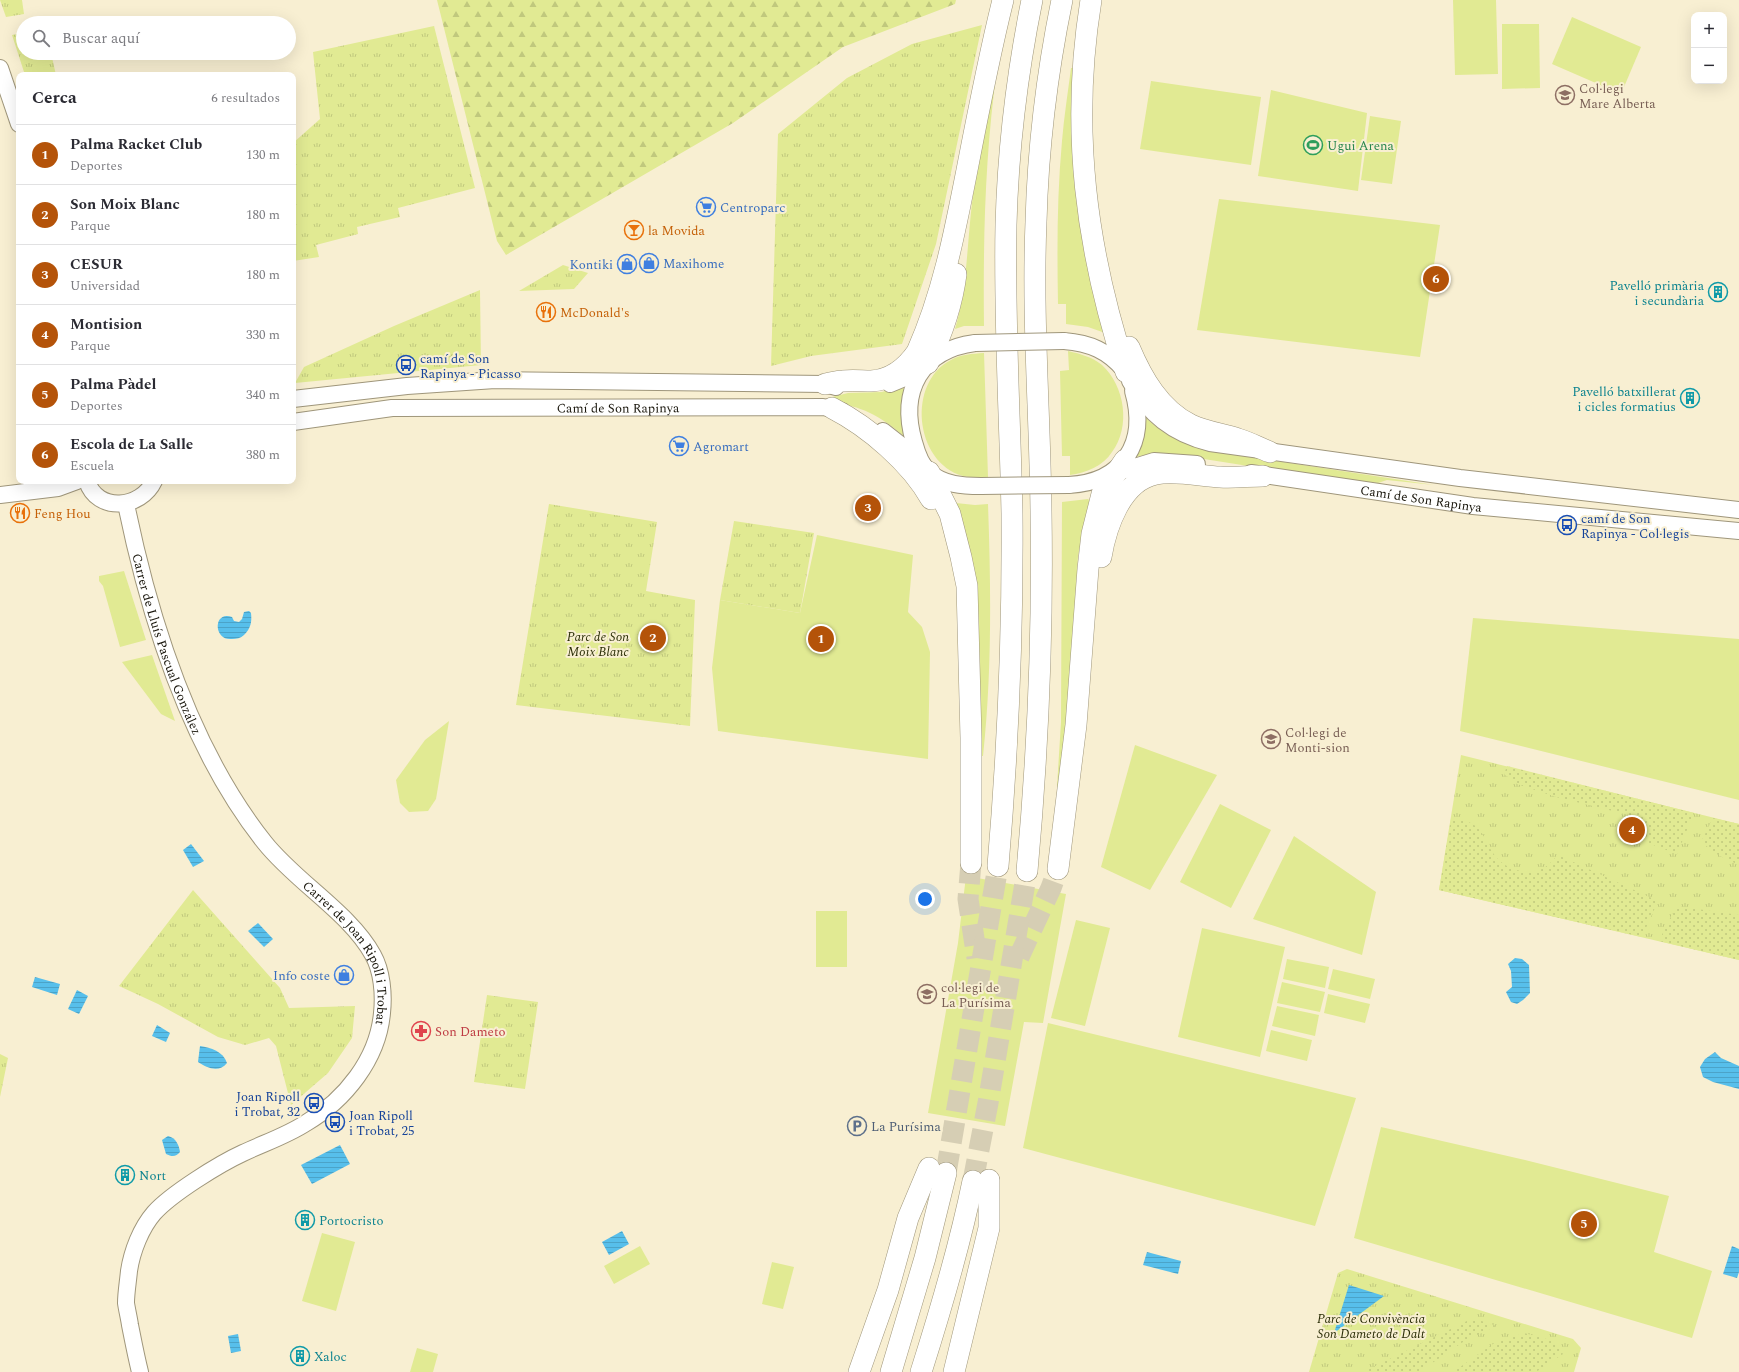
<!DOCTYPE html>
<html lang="es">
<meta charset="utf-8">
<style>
body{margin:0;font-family:Spectral,serif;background:#f7f7f7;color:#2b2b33}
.controls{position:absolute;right:12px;top:12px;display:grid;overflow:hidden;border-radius:8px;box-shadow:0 4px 16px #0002}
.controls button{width:36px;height:36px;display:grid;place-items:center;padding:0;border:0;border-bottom:1px solid #e1e1e2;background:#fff;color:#2b2b33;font:20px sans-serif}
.you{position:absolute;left:925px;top:899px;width:14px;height:14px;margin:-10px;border:3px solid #fff;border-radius:50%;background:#1a73e8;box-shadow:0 0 0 6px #1a73e833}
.badge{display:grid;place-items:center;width:26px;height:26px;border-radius:50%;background:#b45309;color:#fff;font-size:13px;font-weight:700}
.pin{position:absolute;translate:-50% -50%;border:2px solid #fff;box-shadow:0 1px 4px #0006}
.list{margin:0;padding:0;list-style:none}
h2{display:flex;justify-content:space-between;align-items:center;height:52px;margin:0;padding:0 16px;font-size:17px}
h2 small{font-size:13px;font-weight:400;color:#7c7c81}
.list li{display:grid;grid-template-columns:26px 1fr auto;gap:12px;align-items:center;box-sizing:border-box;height:60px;padding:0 16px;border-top:1px solid #e1e1e2}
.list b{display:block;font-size:15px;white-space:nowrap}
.list p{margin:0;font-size:13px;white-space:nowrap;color:#7c7c81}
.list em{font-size:13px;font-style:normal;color:#7c7c81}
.icon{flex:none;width:22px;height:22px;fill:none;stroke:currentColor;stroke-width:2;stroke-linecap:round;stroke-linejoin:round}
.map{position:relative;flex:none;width:1739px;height:1372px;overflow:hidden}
.search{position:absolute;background:#fff;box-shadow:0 4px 16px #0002;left:16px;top:16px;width:280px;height:44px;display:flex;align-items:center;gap:10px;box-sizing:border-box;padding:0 14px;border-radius:22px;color:#7c7c81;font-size:15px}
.panel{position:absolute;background:#fff;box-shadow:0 4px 16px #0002;left:16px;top:72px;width:280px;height:412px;border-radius:8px}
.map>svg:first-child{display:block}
</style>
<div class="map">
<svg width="1739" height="1372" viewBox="0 0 1739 1372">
<defs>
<pattern id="forest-firs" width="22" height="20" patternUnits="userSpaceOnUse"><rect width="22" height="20" fill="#e1ea93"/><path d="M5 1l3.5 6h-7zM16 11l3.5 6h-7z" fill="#c0c87d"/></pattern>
<pattern id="park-tufts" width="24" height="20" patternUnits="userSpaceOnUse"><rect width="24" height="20" fill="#e1ea93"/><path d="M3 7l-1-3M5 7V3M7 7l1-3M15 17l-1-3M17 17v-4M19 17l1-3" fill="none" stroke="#c0c87d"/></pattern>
<pattern id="garden-dots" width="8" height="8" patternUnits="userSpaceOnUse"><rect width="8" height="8" fill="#e1ea93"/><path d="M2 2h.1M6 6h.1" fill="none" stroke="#c0c87d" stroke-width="1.8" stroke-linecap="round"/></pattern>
<pattern id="water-rules" width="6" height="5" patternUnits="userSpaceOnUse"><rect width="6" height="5" fill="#57bfeb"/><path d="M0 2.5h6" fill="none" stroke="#4ba3c8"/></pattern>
</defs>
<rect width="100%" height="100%" fill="#f8efd2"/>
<g fill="#e1ea93">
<path d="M1453,0H1496L1498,74L1455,75Z"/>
<path d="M1572,17L1641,47L1621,94L1552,64Z"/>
<path d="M1502,24H1539L1540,88L1502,89Z"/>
<path d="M1071,68H1075L1108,334L1088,327L1066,324V304H1058C1057,249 1057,195 1062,141C1064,116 1068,92 1071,68Z"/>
<path d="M997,69C985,154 983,240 984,326H964L955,329C967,289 967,245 972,203C977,157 987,113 997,69Z"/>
<path d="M1151,81L1261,97L1251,165L1140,149Z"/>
<path d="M1271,90L1367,113L1358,191L1258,176Z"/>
<path d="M1370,116L1401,121L1392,184L1361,180Z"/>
<path d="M1219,199L1440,225L1420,357L1197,330Z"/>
<path d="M1068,351C1081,354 1092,357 1102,365C1125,386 1131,427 1112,452C1103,466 1086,473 1070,475V456H1062L1060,371L1069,370Z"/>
<path d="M984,353L988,477C980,477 971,478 963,476C914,462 907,382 951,360C961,354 972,354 984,353Z"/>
<path d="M901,386L905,390V437C876,413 865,408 828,401V398L848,393L882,392Z"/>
<path d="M1144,416C1162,434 1181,443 1205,450L1434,485L1387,480L1378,483L1324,478L1166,453H1155L1135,457Z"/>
<path d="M1088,499L1090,501L1078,556L1071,673L1060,787H1057L1061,722L1062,502Z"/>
<path d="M956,503L975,505L988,504C991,588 992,673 983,756H980Z"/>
<path d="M817,535L913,555L908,612L922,627L930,652L928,759L718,731L712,668L720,600L800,613Z"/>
<path d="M124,571L146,640L120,647L103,586L99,581V576Z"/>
<path d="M1473,618L1739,639V800L1460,731Z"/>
<path d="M152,655L175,721L161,714L122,662Z"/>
<path d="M449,721L436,799L428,811L409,812L400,803L396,780L425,740Z"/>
<path d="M1135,745L1217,775L1150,890L1101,867Z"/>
<path d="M1220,804L1271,830L1231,908L1180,882Z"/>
<path d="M1294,836L1376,892L1362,955L1253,919Z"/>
<path d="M966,876L1066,894L1043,1023L1024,1022L1005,1126L928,1113L958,943Z"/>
<rect x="816" y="911" width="31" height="56"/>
<path d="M1076,920L1110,928L1085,1026L1051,1018Z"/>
<path d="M1202,928L1285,947L1260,1057L1178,1037Z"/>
<path d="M1287,959L1329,967L1325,988L1283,979Z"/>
<path d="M1333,969L1375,979L1370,999L1328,989Z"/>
<path d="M1282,982L1325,992L1320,1012L1277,1003Z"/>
<path d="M1328,994L1370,1004L1365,1023L1324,1013Z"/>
<path d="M1277,1006L1319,1015L1315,1036L1272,1026Z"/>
<path d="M1048,1023L1356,1098L1315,1226L1023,1148Z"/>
<path d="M1271,1030L1312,1040L1307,1061L1266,1051Z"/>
<path d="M1381,1127L1525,1160L1669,1196L1654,1252L1712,1271L1692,1338L1354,1238Z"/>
<path d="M322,1233L355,1242L336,1311L302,1301Z"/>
<path d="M640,1246L650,1264L614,1284L604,1266Z"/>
<path d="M772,1262L794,1267L783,1309L762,1304Z"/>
<path d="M417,1348L438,1354L433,1372H410Z"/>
</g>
<path fill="url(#forest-firs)" d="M437,0H956L955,4L843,47L733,123L506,255L497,241Z"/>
<g fill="url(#park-tufts)">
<path d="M22,0L24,14L6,17L0,0Z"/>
<path d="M982,25L936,244L902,344L811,356L771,366L778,134L847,78L912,44Z"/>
<path d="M434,26L475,188L398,208L400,217L357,227L358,234L316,245L319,257L293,261V143L320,119L313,52Z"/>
<path d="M23,33V53H51L56,75H25L12,35Z"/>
<path d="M563,265L588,273L574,289L519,291Z"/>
<path d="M480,290L481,365L295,383L304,367L394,326Z"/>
<path d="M549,504L657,522L646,591L695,600L690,726L516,705Z"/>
<path d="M734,521L814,533L800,613L720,600Z"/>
<path d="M1461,755L1739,824V960L1439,890Z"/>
<path d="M193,890L280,988L289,1008L355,1006L352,1038L328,1073L291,1105L276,1046L269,1038L245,1045L218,1037L158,1004L119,986Z"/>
<path d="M487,995L538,1002L525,1089L474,1082Z"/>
<path d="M0,1054L8,1058L0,1097Z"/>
<path d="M1347,1269L1573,1339L1581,1348L1574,1372H1309L1338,1273Z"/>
</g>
<g fill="url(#garden-dots)">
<path d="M1507,766L1694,813L1677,854L1648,843L1646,829L1629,815L1556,797L1517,784L1504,774Z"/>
<path d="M1713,818L1739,824V865L1720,856L1701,842Z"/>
<path d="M1451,819C1459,820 1467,820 1474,825C1483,831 1486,842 1491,850C1502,868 1521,876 1542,869C1547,867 1554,859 1558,855L1658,901L1642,937L1439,890Z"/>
<path d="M1676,906L1739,915V960L1659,941Z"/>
<path d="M1473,1318L1496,1326L1463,1342L1419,1372H1363Z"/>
<path d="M1524,1333L1554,1341L1563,1354L1536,1372H1453L1493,1344Z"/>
</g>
<g fill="url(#water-rules)">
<path d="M249,611L251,613C252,622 251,628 244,635C241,638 236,639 232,639C213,641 213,610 232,617L234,621L239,622L242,619L244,612Z"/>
<path d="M191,844L204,861L193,867L183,850Z"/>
<path d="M258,923L273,939L264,947L248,931Z"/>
<path d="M1515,958L1522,959L1529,965L1530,993L1523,1000L1517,1004L1511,1002L1506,992L1512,987L1511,971L1508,964Z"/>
<path d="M35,977L60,984L57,995L32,987Z"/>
<path d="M77,990L88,996L79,1014L68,1009Z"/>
<path d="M157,1025L170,1033L166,1042L152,1036Z"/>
<path d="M200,1046C211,1048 223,1051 227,1063C219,1073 207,1068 198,1062Z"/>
<path d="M1715,1052L1721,1058L1739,1066V1089L1713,1082L1703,1077L1700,1067L1705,1059Z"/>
<path d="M168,1136C176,1138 179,1145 180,1152C176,1157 172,1157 166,1154L162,1140Z"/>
<path d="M340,1145L350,1164L312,1184L301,1165Z"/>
<path d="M622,1231L629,1244L609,1255L602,1242Z"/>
<path d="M1732,1246L1739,1249V1272L1737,1278L1723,1274Z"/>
<path d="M1147,1252L1181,1261L1178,1274L1143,1265Z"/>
<path d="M1349,1285L1384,1296L1334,1333Z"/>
<path d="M238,1334L241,1351L231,1353L228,1336Z"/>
</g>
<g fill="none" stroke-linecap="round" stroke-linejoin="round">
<g stroke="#d6ceb4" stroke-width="21" stroke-dasharray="21 10" stroke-linecap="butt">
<path d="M971,863L968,899L977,958"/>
<path d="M1019,957L1051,888L1058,869"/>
<path d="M946,1173L998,866"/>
<path d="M973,1181L988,1103L1027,871"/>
</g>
<defs>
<g id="secondary">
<path d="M0,68L19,124"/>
<path d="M1064,341C1090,343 1108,351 1124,370"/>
<path d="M975,343C921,350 899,391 914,442C917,453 921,465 929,472C944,485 963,486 981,486"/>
<path d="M1130,381C1148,414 1173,434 1210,443L1460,478L1739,510"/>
<path d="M890,384L914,374L924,367"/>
<path d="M293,399L407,386L495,380L825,384L836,387"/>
<path id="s1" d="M293,422L392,408L823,407L842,411"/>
<path d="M883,431L911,453L925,467"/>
<path id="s2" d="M1251,473L1473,506L1739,531"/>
<path d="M1112,474L1154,461L1197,464"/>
<path d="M87,481C97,513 141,509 154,481"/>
<path d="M1069,485C1123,482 1148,443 1133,391"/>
<path d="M0,495L58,488L77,481"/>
<path id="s3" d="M126,504C150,621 190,749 265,843C296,882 350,913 373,955C382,971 384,994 382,1013C378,1059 345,1100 306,1123C286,1136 264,1143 243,1153C219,1164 171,1194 154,1213C141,1228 132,1251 129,1271C128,1282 126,1293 126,1303C127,1310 129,1318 130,1325C133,1340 136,1356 140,1372"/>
</g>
<g id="highway">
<path d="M1091,0C1070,129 1086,249 1126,372"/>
<path d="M1129,347C1142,378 1160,410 1191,425C1206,432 1223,434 1238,439C1249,442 1259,448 1270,452"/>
<path d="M928,363C942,334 952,306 956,274"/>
<path d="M825,384C831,383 837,381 843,381C852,380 862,381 871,381C891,380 906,368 917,352C943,294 955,231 967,170C978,113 989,56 1003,0"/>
<path d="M832,408C869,427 911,463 931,499"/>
<path d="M929,472L950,514L961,557L967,586L971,738V863"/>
<path d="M1101,557C1106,527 1121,481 1156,474C1174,470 1201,476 1220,477C1234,478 1249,476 1263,476"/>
<path d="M998,866C1008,748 1013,631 1012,513C1010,417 1004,321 1006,225C1008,149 1017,74 1032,0"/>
<path d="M1058,869L1076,725L1088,569L1092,534L1102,494L1125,460"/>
<path d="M1027,871C1038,751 1043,632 1041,511C1040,415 1032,318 1036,222C1038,147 1047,73 1062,0"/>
<path d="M859,1372L888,1290L908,1218L929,1168"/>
<path d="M891,1372L925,1258L946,1173"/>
<path d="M921,1372C941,1309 960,1245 973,1181"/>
<path d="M954,1372L989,1228V1180"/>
</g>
</defs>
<use href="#secondary" stroke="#9f967b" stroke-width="18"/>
<use href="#highway" stroke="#9f967b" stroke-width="22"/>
<use href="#secondary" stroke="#fff" stroke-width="16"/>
<use href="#highway" stroke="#fff" stroke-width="21"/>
<defs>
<g id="secondary-bridge">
<path d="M975,343L1064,341"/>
<path d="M981,486L1069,485"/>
</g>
</defs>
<use href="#secondary-bridge" stroke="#9f967b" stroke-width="18" stroke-linecap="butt"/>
<use href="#secondary-bridge" stroke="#fff" stroke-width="16"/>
</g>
<defs>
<symbol id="school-ring" viewBox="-11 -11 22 22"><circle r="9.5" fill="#f8efd2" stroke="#8d6e63" stroke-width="1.5"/><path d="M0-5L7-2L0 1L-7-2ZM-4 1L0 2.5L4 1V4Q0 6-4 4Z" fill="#8d6e63"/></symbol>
<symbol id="stadium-ring" viewBox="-11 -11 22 22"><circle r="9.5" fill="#f8efd2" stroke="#2e9e5b" stroke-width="1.5"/><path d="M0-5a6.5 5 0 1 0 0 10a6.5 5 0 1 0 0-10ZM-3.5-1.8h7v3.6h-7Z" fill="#2e9e5b"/></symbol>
<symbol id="supermarket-ring" viewBox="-11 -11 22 22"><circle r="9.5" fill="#f8efd2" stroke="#3f7fe0" stroke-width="1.5"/><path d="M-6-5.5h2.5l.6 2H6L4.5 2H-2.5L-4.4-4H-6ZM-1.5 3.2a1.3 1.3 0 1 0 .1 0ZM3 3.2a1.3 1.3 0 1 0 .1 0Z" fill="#3f7fe0"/></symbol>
<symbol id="bar-ring" viewBox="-11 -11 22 22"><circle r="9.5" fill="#f8efd2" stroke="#e8710a" stroke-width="1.5"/><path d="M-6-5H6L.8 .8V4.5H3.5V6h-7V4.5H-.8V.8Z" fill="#e8710a"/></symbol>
<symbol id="shop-ring" viewBox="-11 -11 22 22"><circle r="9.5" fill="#f8efd2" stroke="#3f7fe0" stroke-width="1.5"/><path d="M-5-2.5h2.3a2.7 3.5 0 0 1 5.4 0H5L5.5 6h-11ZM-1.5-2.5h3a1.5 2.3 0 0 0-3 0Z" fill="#3f7fe0"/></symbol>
<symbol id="building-ring" viewBox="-11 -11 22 22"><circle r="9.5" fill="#f8efd2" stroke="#0f9aa8" stroke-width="1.5"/><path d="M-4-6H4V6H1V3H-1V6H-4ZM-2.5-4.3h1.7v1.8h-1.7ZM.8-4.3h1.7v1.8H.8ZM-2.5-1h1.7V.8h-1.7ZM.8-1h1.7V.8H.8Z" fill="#0f9aa8"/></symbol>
<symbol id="restaurant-ring" viewBox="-11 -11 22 22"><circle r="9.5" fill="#f8efd2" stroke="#e8710a" stroke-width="1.5"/><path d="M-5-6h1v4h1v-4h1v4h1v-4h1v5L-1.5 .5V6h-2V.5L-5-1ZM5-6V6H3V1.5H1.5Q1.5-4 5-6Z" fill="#e8710a"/></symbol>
<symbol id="bus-ring" viewBox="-11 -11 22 22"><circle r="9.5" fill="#f8efd2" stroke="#1a4fb4" stroke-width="1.5"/><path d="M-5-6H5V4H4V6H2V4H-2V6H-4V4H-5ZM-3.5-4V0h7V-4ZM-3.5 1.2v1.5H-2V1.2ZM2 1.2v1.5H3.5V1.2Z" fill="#1a4fb4"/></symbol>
<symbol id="pharmacy-ring" viewBox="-11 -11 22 22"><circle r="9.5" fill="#f8efd2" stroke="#e0444e" stroke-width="1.5"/><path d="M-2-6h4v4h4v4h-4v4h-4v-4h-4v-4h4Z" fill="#e0444e"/></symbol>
<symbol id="parking-ring" viewBox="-11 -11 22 22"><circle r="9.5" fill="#f8efd2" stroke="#5c6f8a" stroke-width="1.5"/><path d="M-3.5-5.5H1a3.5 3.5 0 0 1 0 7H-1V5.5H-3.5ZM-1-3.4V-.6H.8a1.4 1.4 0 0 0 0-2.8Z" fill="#5c6f8a"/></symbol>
</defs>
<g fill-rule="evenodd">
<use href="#school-ring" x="1554" y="84" width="22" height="22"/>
<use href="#stadium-ring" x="1302" y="134" width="22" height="22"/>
<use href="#supermarket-ring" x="695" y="196" width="22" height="22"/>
<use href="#bar-ring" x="623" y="219" width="22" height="22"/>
<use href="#shop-ring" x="638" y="252" width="22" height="22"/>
<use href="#shop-ring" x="616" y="253" width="22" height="22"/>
<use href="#building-ring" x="1707" y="281" width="22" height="22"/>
<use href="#restaurant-ring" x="535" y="301" width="22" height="22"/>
<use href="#bus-ring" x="395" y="354" width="22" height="22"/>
<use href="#building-ring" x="1679" y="387" width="22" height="22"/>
<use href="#supermarket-ring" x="668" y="435" width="22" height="22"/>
<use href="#restaurant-ring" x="9" y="502" width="22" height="22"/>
<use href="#bus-ring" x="1556" y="514" width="22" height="22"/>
<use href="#school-ring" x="1260" y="728" width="22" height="22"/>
<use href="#shop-ring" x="333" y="964" width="22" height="22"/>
<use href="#school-ring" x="916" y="983" width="22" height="22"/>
<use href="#pharmacy-ring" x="410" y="1020" width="22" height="22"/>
<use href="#bus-ring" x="303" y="1092" width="22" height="22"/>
<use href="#bus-ring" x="324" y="1111" width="22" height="22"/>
<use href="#parking-ring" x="846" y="1115" width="22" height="22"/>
<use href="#building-ring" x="114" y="1164" width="22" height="22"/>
<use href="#building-ring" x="294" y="1209" width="22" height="22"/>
<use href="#building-ring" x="289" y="1345" width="22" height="22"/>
</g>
<g text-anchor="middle" stroke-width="4" stroke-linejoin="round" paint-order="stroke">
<g font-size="13" fill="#785e54" stroke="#f8efd2" text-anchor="start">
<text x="1579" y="93">Col·legi<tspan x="1579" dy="15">Mare Alberta</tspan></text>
<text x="1285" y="737">Col·legi de<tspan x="1285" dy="15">Monti-sion</tspan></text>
<text x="941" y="992">col·legi de<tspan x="941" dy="15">La Purísima</tspan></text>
</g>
<g font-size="13" fill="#27864d" stroke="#f8efd2" text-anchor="start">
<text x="1327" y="150">Ugui Arena</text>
</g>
<g font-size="13" fill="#366cbe" stroke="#f8efd2" text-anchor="start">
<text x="720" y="212">Centroparc</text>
<text x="663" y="268">Maxihome</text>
<text x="613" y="269" text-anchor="end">Kontiki</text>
<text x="693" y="451">Agromart</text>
<text x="330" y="980" text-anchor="end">Info coste</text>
</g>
<g font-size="13" fill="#c56008" stroke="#f8efd2" text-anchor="start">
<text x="648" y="235">la Movida</text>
<text x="560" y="317">McDonald's</text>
<text x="34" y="518">Feng Hou</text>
</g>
<g font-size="13" fill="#0d838f" stroke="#f8efd2" text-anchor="start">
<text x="1704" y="290" text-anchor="end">Pavelló primària<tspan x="1704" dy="15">i secundària</tspan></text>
<text x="1676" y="396" text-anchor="end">Pavelló batxillerat<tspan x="1676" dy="15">i cicles formatius</tspan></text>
<text x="139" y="1180">Nort</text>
<text x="319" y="1225">Portocristo</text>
<text x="314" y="1361">Xaloc</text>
</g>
<g font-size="13" fill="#164399" stroke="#f8efd2" text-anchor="start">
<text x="420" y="363">camí de Son<tspan x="420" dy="15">Rapinya - Picasso</tspan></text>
<text x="1581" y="523">camí de Son<tspan x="1581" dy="15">Rapinya - Col·legis</tspan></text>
<text x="300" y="1101" text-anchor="end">Joan Ripoll<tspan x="300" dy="15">i Trobat, 32</tspan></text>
<text x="349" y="1120">Joan Ripoll<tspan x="349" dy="15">i Trobat, 25</tspan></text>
</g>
<g font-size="13" fill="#18150b" stroke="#f8efd2">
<text dy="5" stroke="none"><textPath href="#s1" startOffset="326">Camí de Son Rapinya</textPath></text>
<text dy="5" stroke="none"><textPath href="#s2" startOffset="172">Camí de Son Rapinya</textPath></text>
<text dy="5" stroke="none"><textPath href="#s3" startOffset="146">Carrer de Lluís Pascual González</textPath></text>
<text dy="5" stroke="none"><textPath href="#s3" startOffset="512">Carrer de Joan Ripoll i Trobat</textPath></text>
</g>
<g font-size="13" font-style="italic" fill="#2a2d06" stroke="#f8efd2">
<text x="598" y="641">Parc de Son<tspan x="598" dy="15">Moix Blanc</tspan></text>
<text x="1371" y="1323">Parc de Convivència<tspan x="1371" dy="15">Son Dameto de Dalt</tspan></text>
</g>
<g font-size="13" fill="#be3a42" stroke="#f8efd2" text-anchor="start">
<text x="435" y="1036">Son Dameto</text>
</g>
<g font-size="13" fill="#4e5e75" stroke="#f8efd2" text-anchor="start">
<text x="871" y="1131">La Purísima</text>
</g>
</g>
</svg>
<div class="controls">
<button>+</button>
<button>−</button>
</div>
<div class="you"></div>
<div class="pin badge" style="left:821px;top:639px">1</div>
<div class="pin badge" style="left:653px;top:638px">2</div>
<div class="pin badge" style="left:868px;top:508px">3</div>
<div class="pin badge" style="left:1632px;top:830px">4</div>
<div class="pin badge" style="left:1584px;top:1224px">5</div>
<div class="pin badge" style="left:1436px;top:279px">6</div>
<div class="search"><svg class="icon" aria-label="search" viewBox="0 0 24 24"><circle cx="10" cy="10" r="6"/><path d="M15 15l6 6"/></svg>Buscar aquí</div>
<section class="panel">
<h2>Cerca<small>6 resultados</small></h2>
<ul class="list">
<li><span class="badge">1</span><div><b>Palma Racket Club</b><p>Deportes</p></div><em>130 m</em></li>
<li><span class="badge">2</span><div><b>Son Moix Blanc</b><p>Parque</p></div><em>180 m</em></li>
<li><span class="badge">3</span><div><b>CESUR</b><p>Universidad</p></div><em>180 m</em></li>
<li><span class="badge">4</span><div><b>Montision</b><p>Parque</p></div><em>330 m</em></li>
<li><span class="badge">5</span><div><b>Palma Pàdel</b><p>Deportes</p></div><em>340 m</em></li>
<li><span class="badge">6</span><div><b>Escola de La Salle</b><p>Escuela</p></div><em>380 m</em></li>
</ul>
</section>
</div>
